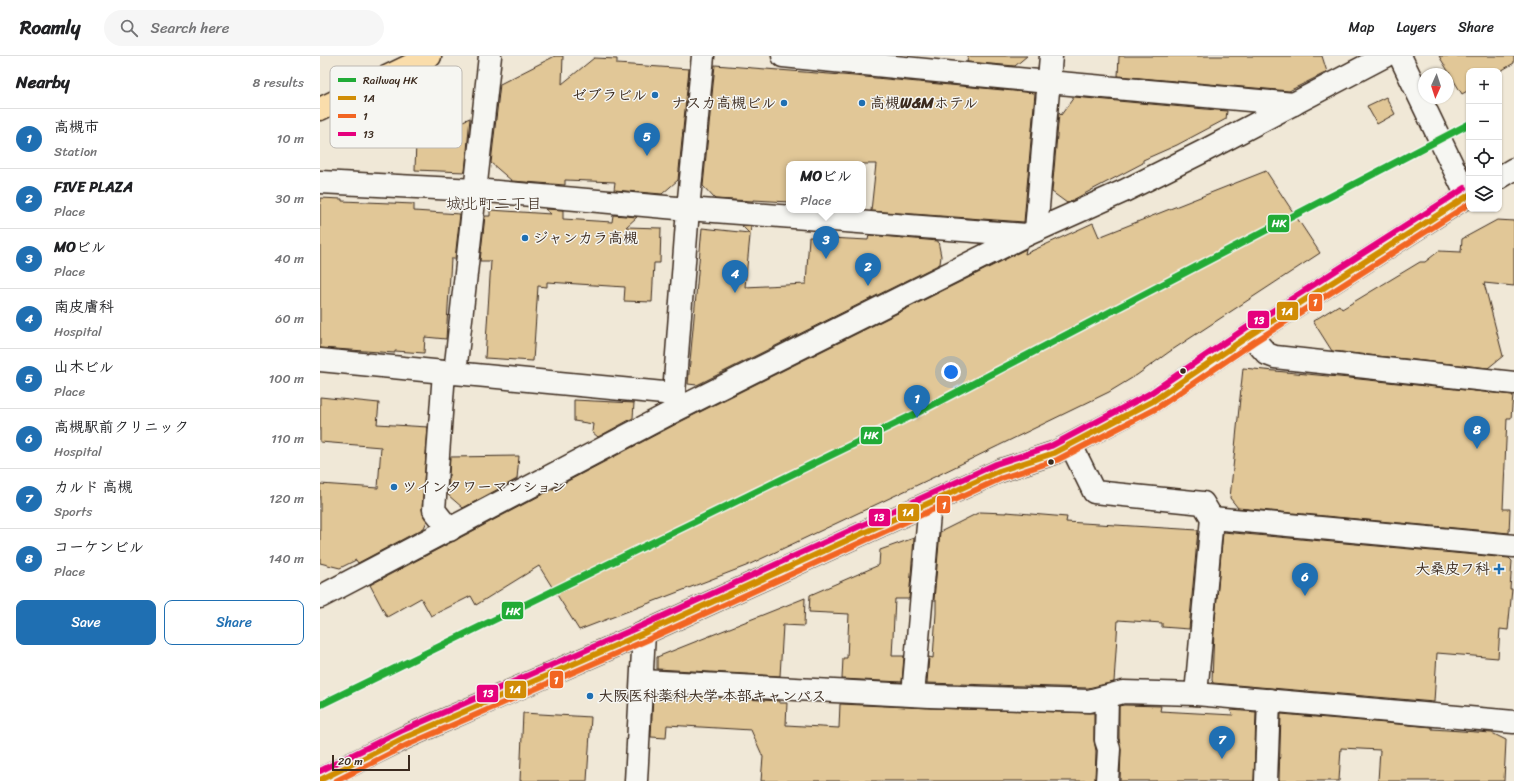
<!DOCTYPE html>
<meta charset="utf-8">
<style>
body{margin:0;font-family:Sriracha,"Klee One",sans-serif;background:#f6f6f6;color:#202124}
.controls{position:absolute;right:12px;top:12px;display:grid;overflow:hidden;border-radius:8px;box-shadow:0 1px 3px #0004}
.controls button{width:36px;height:36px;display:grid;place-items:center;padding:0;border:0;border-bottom:1px solid #e0e0e0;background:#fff;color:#202124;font:20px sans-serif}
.compass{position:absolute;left:1098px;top:12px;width:36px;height:36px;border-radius:50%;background:#fff;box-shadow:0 1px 3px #0004;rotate:183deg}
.scale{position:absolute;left:12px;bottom:10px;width:78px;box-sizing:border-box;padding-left:4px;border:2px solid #3b2a1e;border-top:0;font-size:11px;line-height:14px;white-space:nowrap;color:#3b2a1e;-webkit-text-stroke:3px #f6f6f2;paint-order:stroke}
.you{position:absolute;left:631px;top:316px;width:14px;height:14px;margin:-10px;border:3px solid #fff;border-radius:50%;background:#1a73e8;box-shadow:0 0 0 6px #1a73e833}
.badge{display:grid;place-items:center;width:26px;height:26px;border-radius:50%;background:#1f6fb2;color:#fff;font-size:13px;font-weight:700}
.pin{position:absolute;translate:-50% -33px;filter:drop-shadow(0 1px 2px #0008)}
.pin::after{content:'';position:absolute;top:21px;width:14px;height:12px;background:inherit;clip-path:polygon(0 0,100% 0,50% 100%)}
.popup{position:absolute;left:466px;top:105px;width:80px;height:52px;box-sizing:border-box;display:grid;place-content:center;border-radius:8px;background:#fff;filter:drop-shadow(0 1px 3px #0005);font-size:13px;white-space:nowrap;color:#757577}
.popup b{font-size:15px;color:#202124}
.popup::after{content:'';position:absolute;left:50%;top:100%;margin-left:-8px;border:8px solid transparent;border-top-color:#fff}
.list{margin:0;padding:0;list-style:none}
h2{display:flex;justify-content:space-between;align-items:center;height:52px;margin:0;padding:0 16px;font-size:17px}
h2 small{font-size:13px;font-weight:400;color:#757577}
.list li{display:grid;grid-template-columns:26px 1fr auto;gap:12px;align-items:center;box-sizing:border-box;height:60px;padding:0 16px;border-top:1px solid #e0e0e0}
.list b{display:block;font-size:15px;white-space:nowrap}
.list p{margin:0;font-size:13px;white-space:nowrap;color:#757577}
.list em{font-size:13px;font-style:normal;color:#757577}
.actions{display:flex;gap:8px;padding:12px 16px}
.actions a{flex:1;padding:9px 0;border:1px solid #1f6fb2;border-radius:8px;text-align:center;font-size:14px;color:#1f6fb2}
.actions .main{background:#1f6fb2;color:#fff}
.icon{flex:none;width:22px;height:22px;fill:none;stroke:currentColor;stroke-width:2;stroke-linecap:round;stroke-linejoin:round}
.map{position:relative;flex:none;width:1194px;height:725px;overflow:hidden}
header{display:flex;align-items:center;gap:24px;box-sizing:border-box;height:56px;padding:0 20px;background:#fff;border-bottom:1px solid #e0e0e0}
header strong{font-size:19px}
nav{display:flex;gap:22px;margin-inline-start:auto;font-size:14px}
.search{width:280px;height:36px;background:#f6f6f6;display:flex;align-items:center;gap:10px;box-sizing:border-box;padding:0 14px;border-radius:22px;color:#757577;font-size:15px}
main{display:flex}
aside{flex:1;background:#fff}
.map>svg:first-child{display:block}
</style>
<header>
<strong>Roamly</strong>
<div class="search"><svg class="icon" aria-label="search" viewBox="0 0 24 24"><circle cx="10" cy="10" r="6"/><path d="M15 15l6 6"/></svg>Search here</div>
<nav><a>Map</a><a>Layers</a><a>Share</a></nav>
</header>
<main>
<aside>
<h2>Nearby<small>8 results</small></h2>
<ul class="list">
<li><span class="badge">1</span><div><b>高槻市</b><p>Station</p></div><em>10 m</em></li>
<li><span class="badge">2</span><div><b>FIVE PLAZA</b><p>Place</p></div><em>30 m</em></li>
<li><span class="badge">3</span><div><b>MOビル</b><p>Place</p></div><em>40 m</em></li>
<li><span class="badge">4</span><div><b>南皮膚科</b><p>Hospital</p></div><em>60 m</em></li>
<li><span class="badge">5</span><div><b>山木ビル</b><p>Place</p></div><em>100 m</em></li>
<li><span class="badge">6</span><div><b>高槻駅前クリニック</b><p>Hospital</p></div><em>110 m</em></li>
<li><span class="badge">7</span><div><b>カルド 高槻</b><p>Sports</p></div><em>120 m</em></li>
<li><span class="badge">8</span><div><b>コーケンビル</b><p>Place</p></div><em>140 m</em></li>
</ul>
<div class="actions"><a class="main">Save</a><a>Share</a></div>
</aside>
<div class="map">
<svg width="1194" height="725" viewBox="0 0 1194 725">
<rect width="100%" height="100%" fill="#f0e8d7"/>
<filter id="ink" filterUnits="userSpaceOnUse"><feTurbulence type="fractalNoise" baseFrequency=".025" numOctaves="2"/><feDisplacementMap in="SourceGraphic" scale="8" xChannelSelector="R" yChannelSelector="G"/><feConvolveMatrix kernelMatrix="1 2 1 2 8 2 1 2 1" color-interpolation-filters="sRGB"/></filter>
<g filter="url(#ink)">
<g fill="#e1c797" stroke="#3b2a1e">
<path d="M235,0H243L242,28L274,2L297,3V8L369,13L358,124L342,138L294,134L295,126L245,124V129L192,125L171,107L180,28Z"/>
<path d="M648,0H707L695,10L647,6Z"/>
<path d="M799,0H1002L1007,16L969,35L798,20Z"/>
<path d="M1119,0H1194V7L1179,16V15H1149V34L1142,38Z"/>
<path d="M395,9L534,20L715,37L704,166L551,155L556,108H469V146L433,144V145L395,143L383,130Z"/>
<path d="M754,41L907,55L906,63L857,89L823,104V107L747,147L732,136L739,57L741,59Z"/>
<path d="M1066,41L1075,58L1057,68L1047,50Z"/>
<path d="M150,62L145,116L95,114L96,85L129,71L123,66L138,67Z"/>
<path d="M946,115L1000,197L849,296L817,319L789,336L610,423L426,510L259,574L219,510L156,549L151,540L111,560L101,542L67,561L50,529L362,365L706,193L705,198L773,167L779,181Z"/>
<path d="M0,142L22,143V145L94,148V155L140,158L135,203H131L126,283L105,281L104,297L75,295V297L0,292Z"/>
<path d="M225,153L243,154V163L292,166L293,159L317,161L306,171L341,172L340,207H334L332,246L304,245L305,231L227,226V231L218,230L213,305L165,302L171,205H160L165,160H170V154L231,158Z"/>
<path d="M1177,164L1194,165V230L1164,227L1183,300L1168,312L1012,295L993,265L1019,249L1022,253L1100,206H1105L1119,195L1141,196L1142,183Z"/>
<path d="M422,170H431L425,231L486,228L489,181L548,184L549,179L618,185L621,200L620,208L377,329L368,328L382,172L429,177Z"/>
<path d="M923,312L1029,322L1193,339L1191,362H1187L1183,453H1190L1189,477L918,452L910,442Z"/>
<path d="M0,341L59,347L57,368L108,371L102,453L104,461L107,465L104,472L38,507L36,504L20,512L0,507V428L58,432L61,391L0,386Z"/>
<path d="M254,344L314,347L313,362L278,381L272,376L273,368L254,365Z"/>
<path d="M199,400L197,423L143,452L128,439L130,401Z"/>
<path d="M660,456L686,457V456L747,461L746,466L878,474L869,573L842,571V567L798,564L794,626L768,632L607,627L609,601L613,602L616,557V544H614L620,476Z"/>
<path d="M903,476L1189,502L1192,505L1190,533H1192L1188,574L1180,573L1178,602L1117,597L1114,646L893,627L892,624L894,575Z"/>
<path d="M594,482L589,543H575L572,600H584L582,626L522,623L523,602H527L529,558L489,556L490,539L559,509L560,494Z"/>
<path d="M485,542L484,570L463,569L460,620L337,613V601Z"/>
<path d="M335,638L459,645V647H467L466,669L519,672L520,648L610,652L774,657V684L776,695L775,725H441L443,701L431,674L347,669L346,682L331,681L333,640H335Z"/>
<path d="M804,649L841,650L840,655L913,659L910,654L936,656L934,725H800L801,694L799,682V650Z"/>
<path d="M203,657L271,661L267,725H200Z"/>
<path d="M961,658L1112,671V673L1172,677L1186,684L1184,725H1058L1060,694L1021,692L1019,725H959Z"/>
</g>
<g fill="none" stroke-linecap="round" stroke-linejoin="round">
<defs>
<g id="street">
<path d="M463,0L728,26L974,48"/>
<path d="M1080,0L1147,140"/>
<path d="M716,174L731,0"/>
<path d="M930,279L947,298L955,301L1194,327"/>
<path d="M0,304L124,316"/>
<path d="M135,317L170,0"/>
<path d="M356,353L354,338L368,153L383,0"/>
<path d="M751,389L774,436L883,447L892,462L876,638"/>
<path d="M892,462L1194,490"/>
<path d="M130,474L114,454L124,316L354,338"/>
<path d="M0,541L356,354L706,179L804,135L882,96L1065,0"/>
<path d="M322,625L610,640L769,645L803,636L876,638L1194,666"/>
<path d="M593,639L610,447"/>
<path d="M316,725L324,577"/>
<path d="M787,725L789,693L786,684L787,641"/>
<path d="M946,725L949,644"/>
</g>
<g id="secondary">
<path d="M1179,122L1194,113"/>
<path d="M0,126L155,134L368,153L706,179"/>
<path d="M0,724L84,682L324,577L679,415L734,397L833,345L930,279L1149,139"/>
</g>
<path id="highway" d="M0,53L110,0"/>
</defs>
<use href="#street" stroke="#3b2a1e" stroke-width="25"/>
<use href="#secondary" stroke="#3b2a1e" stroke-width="25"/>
<use href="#highway" stroke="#3b2a1e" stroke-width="25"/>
<use href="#street" stroke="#f6f6f2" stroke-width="22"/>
<use href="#secondary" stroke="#f6f6f2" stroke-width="22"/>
<use href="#highway" stroke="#faddab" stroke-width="22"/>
<defs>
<path id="bus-1" d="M0,724L84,682L324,577L679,415L734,397L833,345L930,279L1149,139"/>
<path id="bus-2" d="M16,725L87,689L327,584L682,422L737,404L837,352L934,286L1149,148"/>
<path id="bus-3" d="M0,715L81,675L321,570L676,408L731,390L829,338L926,272L1145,132"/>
</defs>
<use href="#bus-1" stroke="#f6f6f2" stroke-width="9"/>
<use href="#bus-2" stroke="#f6f6f2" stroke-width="9"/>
<use href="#bus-3" stroke="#f6f6f2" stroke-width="9"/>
<use href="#bus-1" stroke="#d18d06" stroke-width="6"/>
<use href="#bus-2" stroke="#f26522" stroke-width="6"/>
<use href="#bus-3" stroke="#e5007d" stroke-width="6"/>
<defs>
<path id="rail-1" d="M0,649L595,358L1149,68"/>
</defs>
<use href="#rail-1" stroke="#f6f6f2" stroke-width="10"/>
<use href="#rail-1" stroke="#21ab36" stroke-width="7"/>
</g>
</g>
<g fill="#1f6fb2" stroke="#f6f6f2" stroke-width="1.5">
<circle cx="335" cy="39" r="4"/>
<circle cx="464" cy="47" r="4"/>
<circle cx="542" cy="47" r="4"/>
<circle cx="205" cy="182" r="4"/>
<circle cx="74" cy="431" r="4"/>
<path d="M1177 507h4v4h4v4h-4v4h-4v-4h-4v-4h4z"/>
<circle cx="270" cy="640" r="4"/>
</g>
<g fill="#3b2a1e" stroke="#f6f6f2" stroke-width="1.5">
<circle cx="863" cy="315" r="3.5"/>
<circle cx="731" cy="406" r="3.5"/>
</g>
<g text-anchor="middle" stroke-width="3" stroke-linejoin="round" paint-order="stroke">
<g font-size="15" font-weight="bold" fill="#3b2a1e" stroke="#f6f6f2" text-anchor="start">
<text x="327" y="44" text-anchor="end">ゼブラビル</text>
<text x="456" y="52" text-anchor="end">ナスカ高槻ビル</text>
<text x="550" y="52">高槻W&amp;Mホテル</text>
<text x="213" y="187">ジャンカラ高槻</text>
<text x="82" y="436">ツインタワーマンション</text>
<text x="1170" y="518" text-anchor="end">大桑皮フ科</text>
<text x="278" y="645">大阪医科薬科大学 本部キャンパス</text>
</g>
<g font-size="16" fill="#3b2a1e" stroke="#f6f6f2">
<text x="174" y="153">城北町二丁目</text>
</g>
</g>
<rect x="10" y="10" width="132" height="82" rx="6" fill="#f6f6f2" stroke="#beb9b2" stroke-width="1"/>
<rect x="18" y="22" width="18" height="4" fill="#21ab36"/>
<rect x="18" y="40" width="18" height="4" fill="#d18d06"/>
<rect x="18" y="58" width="18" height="4" fill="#f26522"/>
<rect x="18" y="76" width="18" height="4" fill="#e5007d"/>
<g font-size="11" fill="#3b2a1e">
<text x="43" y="28">Railway HK</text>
<text x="43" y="46">1A</text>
<text x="43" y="64">1</text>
<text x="43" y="82">13</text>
</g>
<g stroke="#f6f6f2" stroke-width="1.5">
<rect x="947" y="158" width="23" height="19" rx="4" fill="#21ab36"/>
<rect x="988" y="237" width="15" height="19" rx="4" fill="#f26522"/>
<rect x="956" y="245" width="23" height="20" rx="4" fill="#d18d06"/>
<rect x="927" y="254" width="23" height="19" rx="4" fill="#e5007d"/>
<rect x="540" y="370" width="23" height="19" rx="4" fill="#21ab36"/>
<rect x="616" y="439" width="15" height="19" rx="4" fill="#f26522"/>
<rect x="577" y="447" width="23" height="19" rx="4" fill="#d18d06"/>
<rect x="548" y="452" width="23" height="19" rx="4" fill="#e5007d"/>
<rect x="181" y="545" width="23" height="19" rx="4" fill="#21ab36"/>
<rect x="229" y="614" width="15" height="19" rx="4" fill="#f26522"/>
<rect x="184" y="624" width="23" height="19" rx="4" fill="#d18d06"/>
<rect x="156" y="628" width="23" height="19" rx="4" fill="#e5007d"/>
</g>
<g font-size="11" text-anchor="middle" font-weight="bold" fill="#fff">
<text x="959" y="171">HK</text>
<text x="995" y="250">1</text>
<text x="967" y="259">1A</text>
<text x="939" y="268">13</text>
<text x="551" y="383">HK</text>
<text x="624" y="453">1</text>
<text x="588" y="460">1A</text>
<text x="559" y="465">13</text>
<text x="193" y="559">HK</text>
<text x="236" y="628">1</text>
<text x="195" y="637">1A</text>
<text x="168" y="641">13</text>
</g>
</svg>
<div class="controls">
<button>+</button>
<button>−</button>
<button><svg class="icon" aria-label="locate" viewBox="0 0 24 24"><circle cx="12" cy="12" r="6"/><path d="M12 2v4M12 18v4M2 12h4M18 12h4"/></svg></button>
<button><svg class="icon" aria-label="layers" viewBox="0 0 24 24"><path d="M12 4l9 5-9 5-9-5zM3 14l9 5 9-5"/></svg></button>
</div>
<svg class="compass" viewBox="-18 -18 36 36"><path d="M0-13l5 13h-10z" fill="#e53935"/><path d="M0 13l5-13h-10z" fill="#757577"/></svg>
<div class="scale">20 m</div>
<div class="you"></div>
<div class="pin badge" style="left:597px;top:362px">1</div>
<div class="pin badge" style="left:548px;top:230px">2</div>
<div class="pin badge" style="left:506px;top:203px">3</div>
<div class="popup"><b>MOビル</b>Place</div>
<div class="pin badge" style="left:415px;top:237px">4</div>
<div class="pin badge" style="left:327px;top:100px">5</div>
<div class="pin badge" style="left:985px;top:540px">6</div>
<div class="pin badge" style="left:902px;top:703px">7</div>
<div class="pin badge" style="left:1157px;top:393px">8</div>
</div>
</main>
